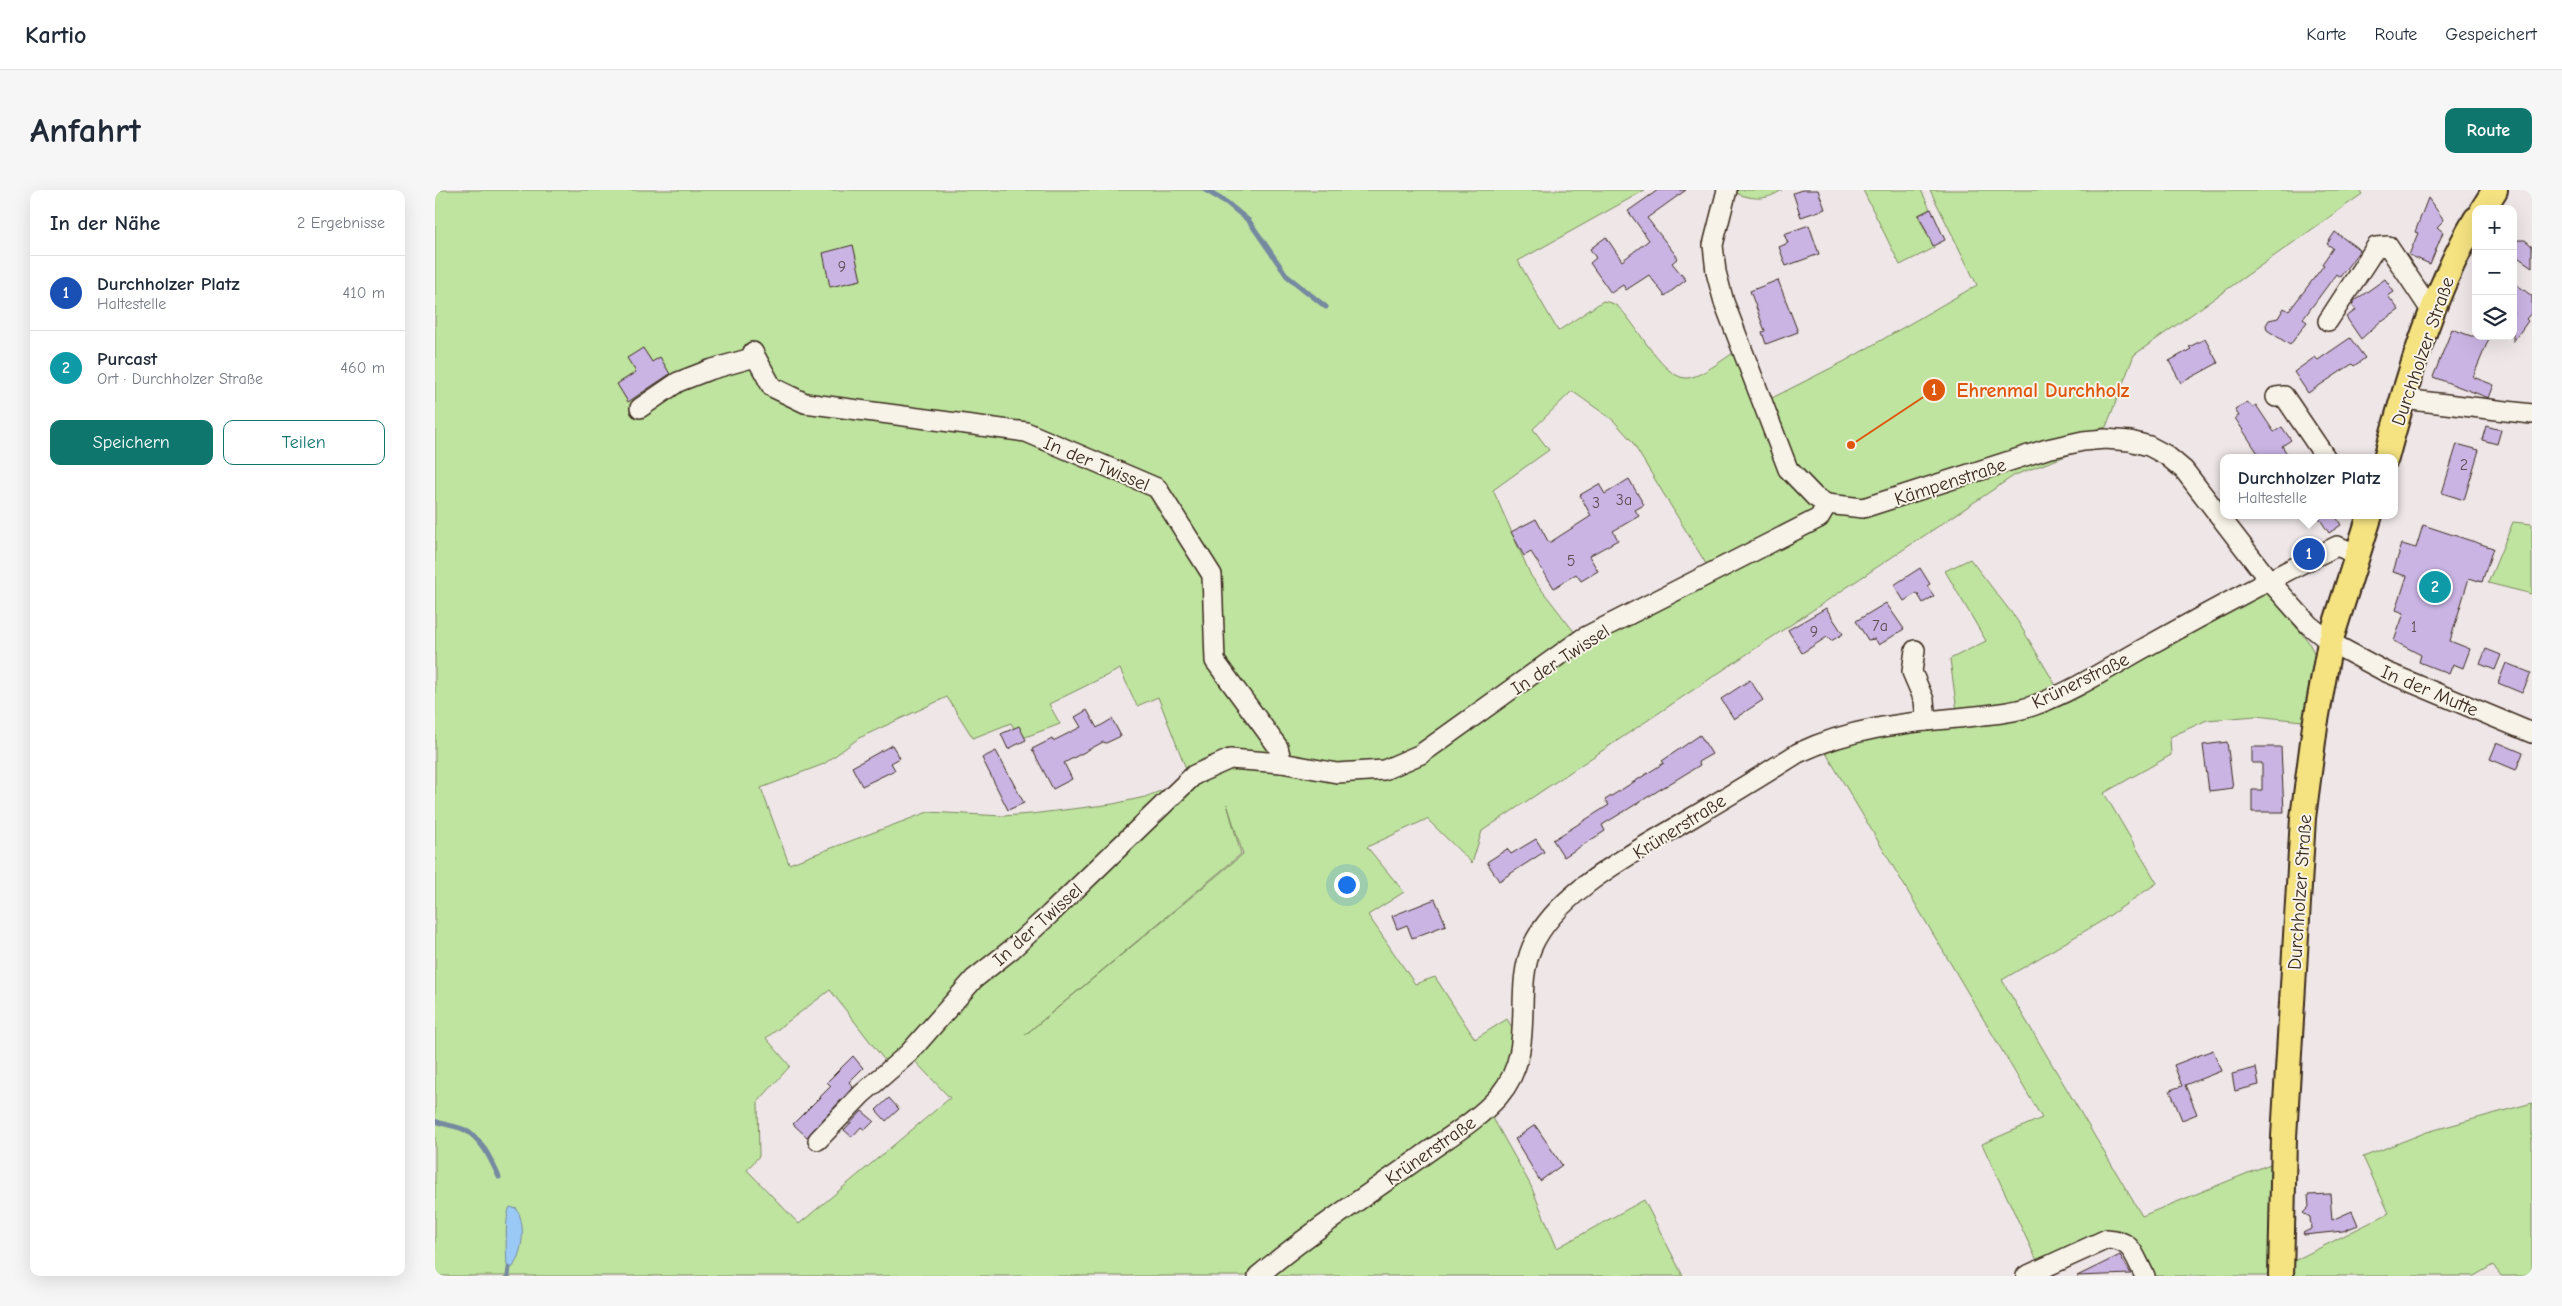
<!DOCTYPE html>
<html lang="de">
<meta charset="utf-8">
<style>
body{margin:0;font-family:"Comic Neue",sans-serif;background:#f6f6f7;color:#1f2937}
.controls{position:absolute;right:15px;top:15px;display:grid;overflow:hidden;border-radius:10px;box-shadow:0 5px 20px #0002}
.controls button{width:45px;height:45px;display:grid;place-items:center;padding:0;border:0;border-bottom:1px solid #e0e1e3;background:#fff;color:#1f2937;font:25px sans-serif}
.you{position:absolute;left:911px;top:694px;width:18px;height:18px;margin:-12px;border:4px solid #fff;border-radius:50%;background:#1a73e8;box-shadow:0 0 0 8px #1a73e833}
.badge{display:grid;place-items:center;width:32px;height:32px;border-radius:50%;background:#0f766e;color:#fff;font-size:16px;font-weight:700}
.pin{position:absolute;translate:-50% -50%;border:2px solid #fff;box-shadow:0 1px 5px #0006}
.popup{position:absolute;left:1785px;top:264px;width:178px;height:65px;box-sizing:border-box;display:grid;place-content:center;border-radius:10px;background:#fff;filter:drop-shadow(0 1px 4px #0005);font-size:16px;white-space:nowrap;color:#747a83}
.popup b{font-size:19px;color:#1f2937}
.popup::after{content:'';position:absolute;left:50%;top:100%;margin-left:-10px;border:10px solid transparent;border-top-color:#fff}
.list{margin:0;padding:0;list-style:none}
h2{display:flex;justify-content:space-between;align-items:center;height:65px;margin:0;padding:0 20px;font-size:21px}
h2 small{font-size:16px;font-weight:400;color:#747a83}
.list li{display:grid;grid-template-columns:32px 1fr auto;gap:15px;align-items:center;box-sizing:border-box;height:75px;padding:0 20px;border-top:1px solid #e0e1e3}
.list b{display:block;font-size:19px;white-space:nowrap}
.list p{margin:0;font-size:16px;white-space:nowrap;color:#747a83}
.list em{font-size:16px;font-style:normal;color:#747a83}
.actions{display:flex;gap:10px;padding:15px 20px}
.actions a{flex:1;padding:11px 0;border:1px solid #0f766e;border-radius:10px;text-align:center;font-size:18px;color:#0f766e}
.actions .main{background:#0f766e;color:#fff}
.icon{flex:none;width:28px;height:28px;fill:none;stroke:currentColor;stroke-width:2;stroke-linecap:round;stroke-linejoin:round}
.map{position:relative;flex:none;width:2097px;height:1086px;overflow:hidden;border-radius:10px}
header{display:flex;align-items:center;gap:30px;box-sizing:border-box;height:70px;padding:0 25px;background:#fff;border-bottom:1px solid #e0e1e3}
header strong{font-size:24px}
nav{display:flex;gap:28px;margin-inline-start:auto;font-size:18px}
.intro{display:flex;align-items:center;justify-content:space-between;box-sizing:border-box;height:120px;padding:0 30px}
h1{margin:0;font-size:35px}
.button{padding:12px 22px;border-radius:10px;background:#0f766e;color:#fff;font-size:18px;font-weight:700}
main{display:flex;gap:30px;padding:0 30px}
aside{flex:1;background:#fff;border-radius:10px;box-shadow:0 5px 20px #0002}
.map>svg:first-child{display:block}
</style>
<header>
<strong>Kartio</strong>
<nav><a>Karte</a><a>Route</a><a>Gespeichert</a></nav>
</header>
<div class="intro"><h1>Anfahrt</h1><a class="button">Route</a></div>
<main>
<aside>
<h2>In der Nähe<small>2 Ergebnisse</small></h2>
<ul class="list">
<li><span class="badge" style="background:#1a4fb4">1</span><div><b>Durchholzer Platz</b><p>Haltestelle</p></div><em>410 m</em></li>
<li><span class="badge" style="background:#0f9aa8">2</span><div><b>Purcast</b><p>Ort · Durchholzer Straße</p></div><em>460 m</em></li>
</ul>
<div class="actions"><a class="main">Speichern</a><a>Teilen</a></div>
</aside>
<div class="map">
<svg width="2097" height="1086" viewBox="0 0 2097 1086">
<rect width="100%" height="100%" fill="#eee6e7"/>
<filter id="ink" filterUnits="userSpaceOnUse"><feTurbulence type="fractalNoise" baseFrequency=".02" numOctaves="2"/><feDisplacementMap in="SourceGraphic" scale="10" xChannelSelector="R" yChannelSelector="G"/><feConvolveMatrix kernelMatrix="1 2 1 2 8 2 1 2 1" color-interpolation-filters="sRGB"/></filter>
<g filter="url(#ink)">
<g fill="#bee49f" stroke="#7c875e" fill-rule="evenodd">
<path d="M0,0H1210L1083,71L1123,141L1168,111C1172,112 1179,113 1182,116C1201,131 1224,185 1250,188C1264,189 1290,168 1301,161L1342,265L1351,255L1333,210L1410,171L1542,95L1495,0H1924L1927,4L1699,165L1671,237L1619,250L1579,266L1582,276L1603,269L1655,257L1580,285L1047,641L1037,673L992,629L932,657L969,702L933,725L980,794L1000,787L1040,849L1072,829L1081,844C1076,873 1067,894 1046,915L883,1030L812,1086H0ZM1137,201L1178,230L1196,250L1279,387L1167,445L1147,452L1096,386L1058,300L1114,260L1098,239ZM685,479L702,516L723,507L752,581L778,574L780,578L763,586L710,640L590,753L542,791L511,823L475,866L515,908L364,1034L312,980L324,966L323,912L355,876L331,848L395,800L454,876L472,861L538,786L575,757L613,721L746,593L710,607L678,614L596,624L568,626L493,622L354,674L326,598L389,574L424,548L512,507L538,548L576,533L585,549L625,534L614,514ZM792,614L808,664L590,845L806,664Z"/>
<path d="M1302,0H1347C1332,10 1320,10 1303,4Z"/>
<path d="M1428,0H1486L1495,19L1483,25L1499,58L1465,75Z"/>
<path d="M2078,332L2097,334V404L2053,393Z"/>
<path d="M1535,369L1582,430L1623,499L1599,509L1522,521L1515,469L1551,451L1510,381Z"/>
<path d="M1831,402L1873,451L1882,469L1867,531L1821,526L1772,530L1735,547L1736,565L1669,603L1722,693L1665,732L1567,790L1707,1026L1840,972L1836,1086H1716L1694,1051L1604,1075L1547,954L1607,928L1388,558L1418,548L1545,531Z"/>
<path d="M2097,913V1086H2066L2058,1075L2039,1086H1854L1853,1074L1954,1023L1928,967L1992,942Z"/>
<path d="M1055,923L1095,994L1122,1058L1209,1010L1248,1086H834Z"/>
</g>
<path fill="#9bc9f6" stroke="#7589a0" d="M75,1017L82,1019C91,1037 88,1060 78,1077L74,1078L72,1076C71,1065 70,1024 75,1017Z"/>
<g fill="none" stroke-linecap="round" stroke-linejoin="round">
<g stroke="#7589a0" stroke-width="5">
<path d="M770,0L791,12L814,31L852,86L891,117"/>
<path d="M0,931C9,935 22,936 30,940C47,949 56,970 64,987"/>
<path d="M73,1086L74,1078"/>
</g>
</g>
<g fill="#cab4e4" stroke="#3b2a1e">
<path d="M1223,0H1251L1212,28L1243,68L1237,73L1251,90L1230,106L1214,85L1191,100L1188,95L1176,103L1155,73L1161,68L1155,59L1171,47L1187,71L1214,50L1193,21Z"/>
<path d="M1367,0H1383L1390,19L1366,27L1358,3Z"/>
<path d="M1993,8L2009,30L2002,37L2008,42L1995,74L1974,65L1983,43L1980,42Z"/>
<path d="M1496,19L1510,50L1498,56L1484,25Z"/>
<path d="M1374,35L1384,64L1351,76L1344,57L1353,53L1349,44Z"/>
<path d="M1900,42L1925,60L1905,87L1901,84L1868,129L1872,132L1855,155L1832,140L1831,135L1834,130L1843,128L1849,118L1854,121L1889,75L1887,74L1898,58L1892,54Z"/>
<path d="M2083,50H2090L2097,56V77L2078,64V58Z"/>
<path d="M418,55L426,90L395,97L388,63Z"/>
<path d="M1950,89L1959,102L1953,106L1964,120L1948,131L1947,130L1926,149L1911,127L1921,120L1917,115L1919,111Z"/>
<path d="M1343,90L1363,142L1331,154L1327,142L1330,141L1315,101Z"/>
<path d="M2078,92L2097,106V122L2091,129L2093,131L2078,152Z"/>
<path d="M2017,139L2036,146H2055L2038,187L2059,195L2054,208L1998,187Z"/>
<path d="M1915,148L1930,168L1919,176L1917,174L1873,203L1859,182L1880,167L1883,170Z"/>
<path d="M1770,149L1783,173L1746,193L1734,171L1756,159L1754,157Z"/>
<path d="M208,158L217,172L225,167L235,184L193,212L182,194L201,182L192,168Z"/>
<path d="M1812,212L1818,217L1821,215L1839,242L1847,237L1856,250L1847,256L1855,268H1826L1800,228L1804,226L1800,220Z"/>
<path d="M2051,236L2066,240L2062,254L2047,250Z"/>
<path d="M2022,254L2044,260L2029,310L2007,303Z"/>
<path d="M1194,289L1209,315L1200,320L1204,326L1178,341L1183,350L1154,366L1163,381L1146,391L1141,384L1119,398L1096,362L1089,366L1076,342L1101,329L1114,353L1156,326L1145,305L1164,294L1170,304Z"/>
<path d="M1882,325H1900L1906,335L1894,343Z"/>
<path d="M1988,335L2058,358L2047,392L2034,388L2015,451L2035,459L2028,478L2018,474L2014,484L1984,472L1986,465L1959,451L1969,423L1961,420L1972,386L1958,382L1967,354L1981,358Z"/>
<path d="M1485,378L1495,394L1492,396L1499,406L1488,413L1482,403L1469,411L1459,395Z"/>
<path d="M1451,413L1469,439L1444,455L1440,449L1433,450L1421,431Z"/>
<path d="M1391,418L1408,444L1396,451L1392,447L1367,463L1353,440Z"/>
<path d="M2051,459L2066,465L2060,480L2045,474Z"/>
<path d="M2071,473L2096,483L2087,503L2063,493Z"/>
<path d="M1315,490L1328,510L1299,529L1286,509Z"/>
<path d="M652,520L662,538L677,529L686,546L671,553L668,552L629,573L637,589L618,599L597,559L617,549L618,551L646,537L640,527Z"/>
<path d="M584,536L591,550L573,559L566,544Z"/>
<path d="M1265,545L1277,564L1263,572L1265,575L1167,635L1170,641L1129,667L1118,650L1174,615L1170,610L1229,573L1227,571Z"/>
<path d="M1792,552L1798,598L1774,601L1768,555Z"/>
<path d="M2062,552L2088,563L2081,580L2055,569Z"/>
<path d="M457,555L465,568L456,573L460,580L427,596L417,577Z"/>
<path d="M1817,557H1846L1849,622H1817V600H1827V573H1817Z"/>
<path d="M561,561L589,613L573,620L547,568Z"/>
<path d="M1101,649L1109,662L1064,691L1052,672L1072,659L1076,664Z"/>
<path d="M1000,709L1011,735L977,748L972,735L962,739L957,726Z"/>
<path d="M1778,860L1786,881L1750,895L1762,924L1747,930L1735,900L1747,896L1739,875Z"/>
<path d="M418,866L428,878L414,892L418,897L372,947L358,934L396,896L392,892Z"/>
<path d="M1821,878L1824,895L1800,901L1797,884Z"/>
<path d="M454,908L464,919L451,931L441,920Z"/>
<path d="M427,921L439,931L430,940L426,937L417,947L409,940Z"/>
<path d="M1100,935L1127,975L1105,991L1080,949Z"/>
<path d="M1895,1004L1897,1030L1917,1021L1923,1035L1908,1041L1869,1045L1868,1043L1876,1039L1875,1027L1868,1023L1874,1017L1873,1005Z"/>
<path d="M1685,1065L1696,1084L1642,1086L1679,1068Z"/>
</g>
<g fill="none" stroke-linecap="round" stroke-linejoin="round">
<defs>
<g id="minor">
<path d="M1292,0L1278,55L1281,82L1289,112L1353,279L1380,307L1392,314L1428,318L1612,259L1648,251L1670,249L1695,251L1714,256L1731,265L1749,280L1833,389L1874,435L1895,452L1949,481L2097,543"/>
<path d="M1893,131L1941,57L1953,56L1997,122"/>
<path d="M318,162L337,197L370,213L591,242L722,298L777,385L780,471L843,557L847,573"/>
<path d="M1841,207L1849,206L1891,268"/>
<path d="M1968,209L2097,224"/>
<path d="M205,218L243,192L274,180L320,167"/>
<path d="M1480,460L1477,482L1489,510L1491,531"/>
<path d="M383,950L427,904L474,863L539,789L577,759L615,724L759,585L795,569L847,573L902,583L949,580L986,564L1148,448L1384,328L1392,314"/>
<path d="M823,1086C874,1043 929,1007 983,969C1010,949 1042,931 1064,906C1103,860 1077,804 1097,757C1121,702 1199,663 1248,633C1287,610 1325,587 1363,563C1414,539 1466,533 1522,528C1547,525 1576,524 1600,515C1639,501 1675,477 1711,457C1774,422 1837,388 1902,356L1921,364"/>
<path d="M1591,1086L1672,1049C1698,1050 1699,1066 1710,1086"/>
</g>
<g id="major">
<path d="M2048,19L2060,0"/>
<path d="M1951,268C1973,187 1998,102 2041,29"/>
<path d="M1846,1086L1849,947L1868,628L1880,536L1895,452L1935,325"/>
</g>
</defs>
<use href="#minor" stroke="#3b2a1e" stroke-width="22"/>
<use href="#major" stroke="#3b2a1e" stroke-width="28"/>
<use href="#minor" stroke="#f7f3e8" stroke-width="19"/>
<use href="#major" stroke="#f5e382" stroke-width="24"/>
</g>
</g>
<g text-anchor="middle" stroke-width="4" stroke-linejoin="round" paint-order="stroke">
<g font-size="16" fill="#5f4c50">
<text x="407" y="82">9</text>
<text x="2029" y="280">2</text>
<text x="1189" y="315">3a</text>
<text x="1161" y="318">3</text>
<text x="1136" y="376">5</text>
<text x="1445" y="441">7a</text>
<text x="1979" y="442">1</text>
<text x="1379" y="447">9</text>
</g>
<g font-size="19" fill="#3b2a1e" stroke="#f7f3e8">
<text transform="translate(1987 161) rotate(-71)" y="7">Durchholzer Straße</text>
<text transform="translate(662 273) rotate(23)" y="7">In der Twissel</text>
<text transform="translate(1515 291) rotate(-18)" y="7">Kämpenstraße</text>
<text transform="translate(1125 469) rotate(-33)" y="7">In der Twissel</text>
<text transform="translate(1645 490) rotate(-26)" y="7">Krünerstraße</text>
<text transform="translate(1995 500) rotate(23)" y="7">In der Mutte</text>
<text transform="translate(1244 636) rotate(-32)" y="7">Krünerstraße</text>
<text transform="translate(1864 702) rotate(-86)" y="7">Durchholzer Straße</text>
<text transform="translate(602 734) rotate(-42)" y="7">In der Twissel</text>
<text transform="translate(995 960) rotate(-35)" y="7">Krünerstraße</text>
</g>
</g>
<path fill="none" stroke="#df570d" stroke-width="2" d="M1416 255L1499 200"/>
<g fill="#df570d" stroke="#f7f3e8" stroke-width="2">
<circle cx="1416" cy="255" r="5"/>
<circle cx="1499" cy="200" r="12"/>
</g>
<g font-size="15" text-anchor="middle" font-weight="bold" fill="#fff">
<text x="1499" y="205">1</text>
</g>
<g font-size="20" text-anchor="middle" font-weight="bold" fill="#df570d" stroke="#f7f3e8" stroke-width="4" stroke-linejoin="round" paint-order="stroke">
<text x="1608" y="207">Ehrenmal Durchholz</text>
</g>
</svg>
<div class="controls">
<button>+</button>
<button>−</button>
<button><svg class="icon" aria-label="layers" viewBox="0 0 24 24"><path d="M12 4l9 5-9 5-9-5zM3 14l9 5 9-5"/></svg></button>
</div>
<div class="you"></div>
<div class="pin badge" style="left:1874px;top:364px;background:#1a4fb4">1</div>
<div class="popup"><b>Durchholzer Platz</b>Haltestelle</div>
<div class="pin badge" style="left:2000px;top:397px;background:#0f9aa8">2</div>
</div>
</main>
